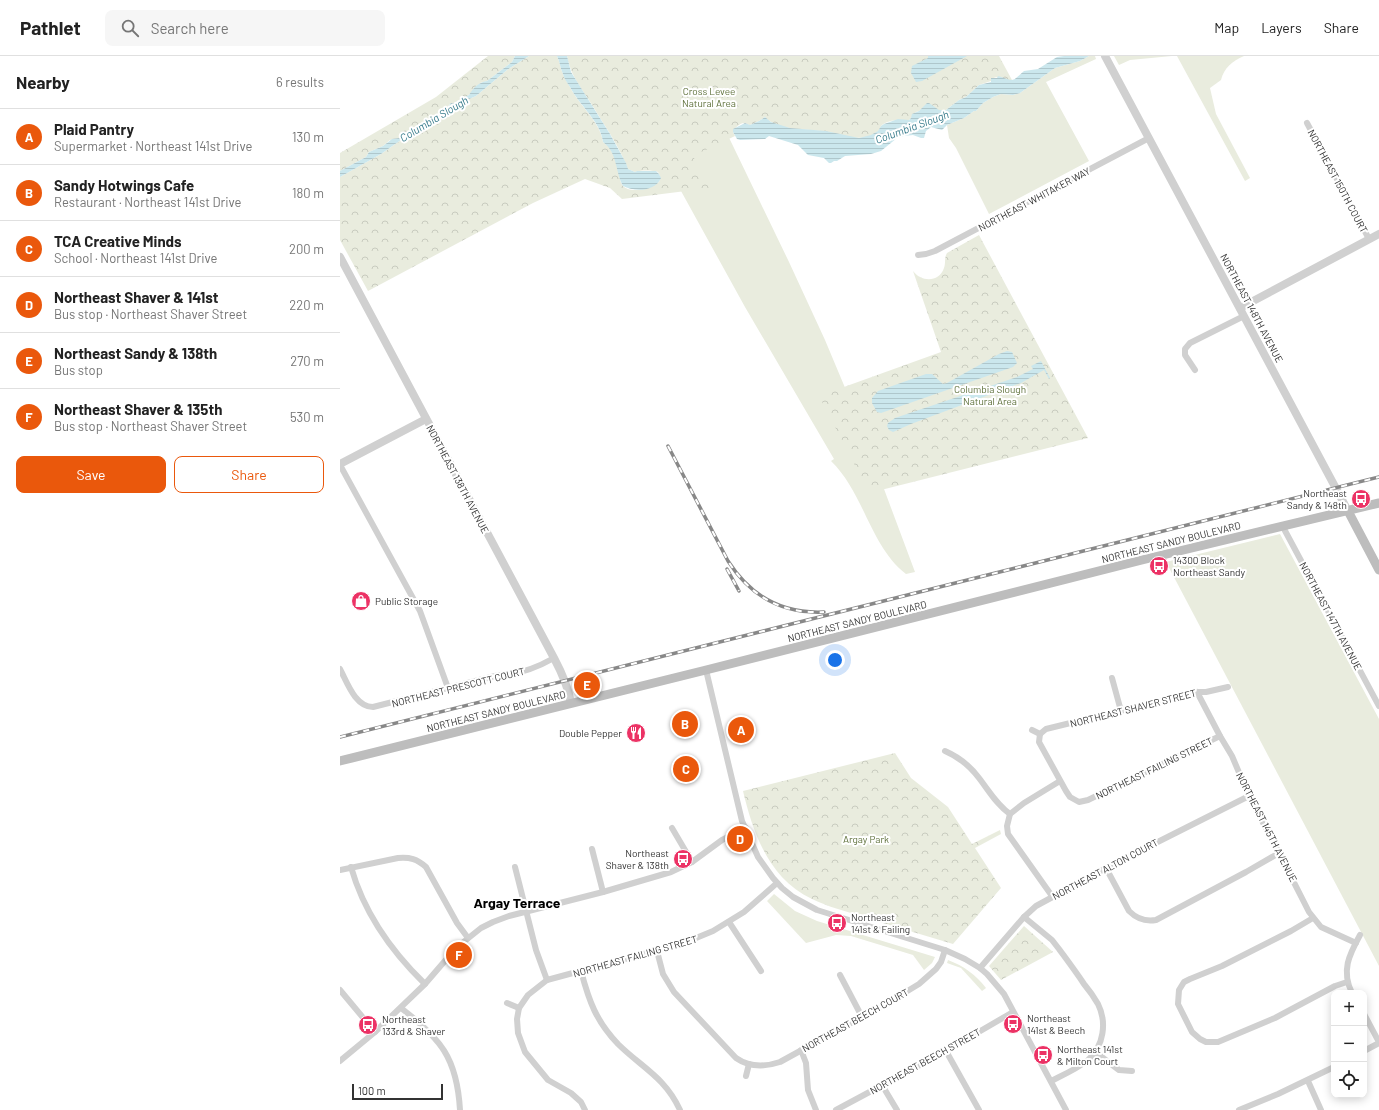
<!DOCTYPE html>
<meta charset="utf-8">
<style>
body{margin:0;font-family:Barlow,sans-serif;background:#f6f6f6;color:#222}
.controls{position:absolute;right:12px;bottom:12px;display:grid;overflow:hidden;border-radius:8px;box-shadow:0 2px 10px #0003}
.controls button{width:36px;height:36px;display:grid;place-items:center;padding:0;border:0;border-bottom:1px solid #e0e0e0;background:#fff;color:#222;font:20px sans-serif}
.scale{position:absolute;left:12px;bottom:10px;width:91px;box-sizing:border-box;padding-left:4px;border:2px solid #333;border-top:0;font-size:11px;line-height:14px;white-space:nowrap;color:#333;-webkit-text-stroke:3px #fff;paint-order:stroke}
.you{position:absolute;left:495px;top:604px;width:14px;height:14px;margin:-10px;border:3px solid #fff;border-radius:50%;background:#1a73e8;box-shadow:0 0 0 6px #1a73e833}
.badge{display:grid;place-items:center;width:26px;height:26px;border-radius:50%;background:#ea580c;color:#fff;font-size:13px;font-weight:700}
.pin{position:absolute;translate:-50% -50%;border:2px solid #fff;box-shadow:0 1px 4px #0006}
.list{margin:0;padding:0;list-style:none}
h2{display:flex;justify-content:space-between;align-items:center;height:52px;margin:0;padding:0 16px;font-size:17px}
h2 small{font-size:13px;font-weight:400;color:#767676}
.list li{display:grid;grid-template-columns:26px 1fr auto;gap:12px;align-items:center;box-sizing:border-box;height:56px;padding:0 16px;border-top:1px solid #e0e0e0}
.list b{display:block;font-size:15px;white-space:nowrap}
.list p{margin:0;font-size:13px;white-space:nowrap;color:#767676}
.list em{font-size:13px;font-style:normal;color:#767676}
.actions{display:flex;gap:8px;padding:12px 16px}
.actions a{flex:1;padding:9px 0;border:1px solid #ea580c;border-radius:8px;text-align:center;font-size:14px;color:#ea580c}
.actions .main{background:#ea580c;color:#fff}
.icon{flex:none;width:22px;height:22px;fill:none;stroke:currentColor;stroke-width:2;stroke-linecap:round;stroke-linejoin:round}
.map{position:relative;flex:none;width:1039px;height:1054px;overflow:hidden}
header{display:flex;align-items:center;gap:24px;box-sizing:border-box;height:56px;padding:0 20px;background:#fff;border-bottom:1px solid #e0e0e0}
header strong{font-size:19px}
nav{display:flex;gap:22px;margin-inline-start:auto;font-size:14px}
.search{width:280px;height:36px;background:#f6f6f6;display:flex;align-items:center;gap:10px;box-sizing:border-box;padding:0 14px;border-radius:8px;color:#767676;font-size:15px}
main{display:flex}
aside{flex:1;background:#fff}
.map>svg:first-child{display:block}
</style>
<header>
<strong>Pathlet</strong>
<div class="search"><svg class="icon" aria-label="search" viewBox="0 0 24 24"><circle cx="10" cy="10" r="6"/><path d="M15 15l6 6"/></svg>Search here</div>
<nav><a>Map</a><a>Layers</a><a>Share</a></nav>
</header>
<main>
<aside>
<h2>Nearby<small>6 results</small></h2>
<ul class="list">
<li><span class="badge">A</span><div><b>Plaid Pantry</b><p>Supermarket · Northeast 141st Drive</p></div><em>130 m</em></li>
<li><span class="badge">B</span><div><b>Sandy Hotwings Cafe</b><p>Restaurant · Northeast 141st Drive</p></div><em>180 m</em></li>
<li><span class="badge">C</span><div><b>TCA Creative Minds</b><p>School · Northeast 141st Drive</p></div><em>200 m</em></li>
<li><span class="badge">D</span><div><b>Northeast Shaver &amp; 141st</b><p>Bus stop · Northeast Shaver Street</p></div><em>220 m</em></li>
<li><span class="badge">E</span><div><b>Northeast Sandy &amp; 138th</b><p>Bus stop</p></div><em>270 m</em></li>
<li><span class="badge">F</span><div><b>Northeast Shaver &amp; 135th</b><p>Bus stop · Northeast Shaver Street</p></div><em>530 m</em></li>
</ul>
<div class="actions"><a class="main">Save</a><a>Share</a></div>
</aside>
<div class="map">
<svg width="1039" height="1054" viewBox="0 0 1039 1054">
<defs>
<pattern id="forest-crowns" width="20" height="18" patternUnits="userSpaceOnUse"><rect width="20" height="18" fill="#e9ecde"/><path d="M2 6a3 3 0 1 1 6 0M12 15a3 3 0 1 1 6 0" fill="none" stroke="#c8cbbf"/></pattern>
<pattern id="water-rules" width="6" height="5" patternUnits="userSpaceOnUse"><rect width="6" height="5" fill="#cbe7ed"/><path d="M0 2.5h6" fill="none" stroke="#afc7cc"/></pattern>
</defs>
<rect width="100%" height="100%" fill="#fff"/>
<g fill="#e9ecde">
<path d="M749,0H755L756,3L706,26L749,105L649,158L616,92L609,82L607,69L624,62L634,55H636L643,47L653,41L661,38L673,39L680,37L715,12L740,5Z"/>
<path d="M774,0H832L790,4L779,9Z"/>
<path d="M837,0H904C892,5 884,12 881,24L870,32L876,58L910,122L905,125Z"/>
<path d="M367,36L449,206L485,284L537,408L544,433L575,516L566,518C530,490 524,437 491,405L494,403L405,251L341,135L315,95Z"/>
<path d="M940,478L1039,663V910L826,506Z"/>
<path d="M434,838L455,855L477,865L595,901L592,907L584,914L573,899L511,880L496,879L466,887L427,845Z"/>
<path d="M608,904C624,910 636,919 646,932L642,935L621,912L607,907Z"/>
</g>
<g fill="url(#forest-crowns)">
<path d="M148,0H175L172,6L147,25L140,27L129,39L114,47L110,48L105,54L92,64L59,82L50,84L43,90L29,96L26,101L0,115V97L96,41Z"/>
<path d="M189,0H217C220,6 220,12 223,18C225,22 227,27 230,31C239,49 261,67 263,86L269,91L275,101L281,127C289,141 308,130 319,126C321,122 320,120 318,116C313,114 299,114 295,116L288,113C279,90 265,70 252,49C241,31 231,21 227,0H659L672,24C664,25 660,18 651,23V25L639,29L626,41L619,44L606,54L602,55L584,51L579,55L576,56L569,64C560,64 550,63 542,69C540,71 541,71 539,74C536,78 530,80 526,81C513,84 499,78 486,76C468,72 438,76 425,61L419,65L410,69C408,69 407,67 405,67C400,66 395,72 393,76L395,80L353,100L370,132L282,143L270,132L245,123L193,147L28,235L0,184V121L41,98L68,79L108,58L120,47L136,40L167,14Z"/>
<path d="M639,179L748,382L529,437L479,340L601,296L573,215C581,226 599,227 604,212C606,207 604,202 607,197Z"/>
<path d="M555,697L571,722L608,751L632,788L660,774L661,778L635,792L661,832L613,888C583,879 553,870 523,861C506,855 488,851 472,843C429,823 413,777 403,735Z"/>
<path d="M684,870L713,896L661,924L649,910Z"/>
</g>
<g fill="url(#water-rules)">
<path d="M175,0H189L167,14L136,40L120,47L108,58L68,79L41,98L0,121V115L26,101L29,96L43,90L52,83L59,82L92,64L105,54L111,47H114L129,39C133,32 139,26 147,25L172,6Z"/>
<path d="M217,0H227L231,16L270,78L286,107L288,113L295,116L297,115H316L319,118L321,122C315,136 294,136 283,130C275,116 278,97 263,86C261,66 239,49 230,31C227,27 224,22 223,18C220,12 220,6 217,0Z"/>
<path d="M588,0H627L582,25L576,26L571,17L572,10L588,2Z"/>
<path d="M724,0H749L740,5L715,12L680,37L673,39L661,38L653,41L643,47L636,55H634L624,62L607,69L602,74L591,71L586,75L584,82H581L573,79L564,80L557,82L541,95L531,98L505,100L497,105H494L491,107H489L484,102L468,99L458,89L429,80L425,83L400,84L397,83L393,76V73L405,67L410,69L419,65L425,61L431,66L450,72L486,75L519,82L531,79L538,75L541,70L544,68L558,63L569,64L571,62L572,58L579,55L587,47H589L599,54H606L619,44L626,41L639,29L651,26V22H657L658,20C674,25 671,27 684,15L698,13L717,1Z"/>
<path d="M667,295L672,296L677,307L673,311L541,357L537,356L532,347V342L538,335L586,318H592L603,328L607,327L659,298Z"/>
<path d="M701,305L710,322L709,323L704,314L681,327L571,368L553,376L549,374L547,370L548,367L555,362L677,321L693,313L691,310Z"/>
</g>
<g fill="none" stroke-linecap="round" stroke-linejoin="round">
<g stroke="#d0d0d0" stroke-width="6">
<path d="M967,67L1029,183"/>
<path d="M578,199L586,198L595,195L809,82"/>
<path d="M855,314L845,299V293L850,287L904,260"/>
<path d="M0,409L80,555L108,632"/>
<path d="M943,471L1039,650"/>
<path d="M0,613C7,626 15,651 33,651L159,619C177,619 198,611 214,602"/>
<path d="M366,614L402,765L418,801L433,822L442,832L453,841L477,854L605,894L625,903L640,912L647,918L664,938L726,1054"/>
<path d="M772,622L781,655"/>
<path d="M857,636L880,680L892,700L909,740L939,797L969,856L981,871L1016,887"/>
<path d="M692,674L700,678"/>
<path d="M700,678L699,686L726,735L730,741L739,746L748,744L880,680"/>
<path d="M700,678L706,673L857,636H866L888,631"/>
<path d="M605,695C619,701 630,710 639,722C649,735 657,749 670,758"/>
<path d="M332,772L352,806"/>
<path d="M252,793L263,836"/>
<path d="M11,811C24,857 51,895 85,928"/>
<path d="M175,811L196,894L207,924"/>
<path d="M766,812L789,855C797,863 805,866 816,864L906,816L939,797"/>
<path d="M0,814L58,802C70,801 77,803 86,811L117,867L128,882"/>
<path d="M712,840L673,785L668,778L667,770L670,758L684,747L720,725"/>
<path d="M684,861L712,884L719,893C727,904 736,916 744,928C749,934 754,941 758,948C767,966 764,990 748,1004C737,1013 723,1019 711,1025"/>
<path d="M973,862L951,875L882,910L850,923L844,926L839,934L838,948L852,976L860,983L866,986H878L935,962L995,930L1007,926"/>
<path d="M389,866L421,915"/>
<path d="M317,895L323,918L334,936L396,1002C409,1011 425,1011 440,1006L551,945L579,928L596,913L601,906L605,894"/>
<path d="M640,912L684,861L696,850L766,812L909,740"/>
<path d="M241,915C249,945 256,965 278,988C301,1011 325,1021 340,1054"/>
<path d="M500,919L522,961"/>
<path d="M0,934L35,976"/>
<path d="M1012,937C1001,915 1009,899 1020,879"/>
<path d="M167,947L179,952"/>
<path d="M61,952C101,983 117,1002 120,1054"/>
<path d="M1024,958L1039,986"/>
<path d="M461,994L466,1007L468,1034L476,1054"/>
<path d="M606,995L639,1054"/>
<path d="M1024,995L1039,987"/>
<path d="M755,996L779,1014L792,1015"/>
<path d="M0,1005L35,976L85,928L116,892L141,872L153,866L169,860L263,836L331,816L352,806L382,784L406,772"/>
<path d="M406,1020L409,1008"/>
<path d="M968,1025L981,1054"/>
<path d="M542,1029L557,1054"/>
<path d="M245,1054L241,1046L231,1037L208,1024L185,996L178,977L177,963L179,952L188,939L207,924L344,887L373,875L404,856L437,827"/>
<path d="M496,1054L606,995L673,956"/>
<path d="M899,1054L938,1038L994,1011"/>
</g>
<g stroke="#d0d0d0" stroke-width="8">
<path d="M765,0L1008,455"/>
<path d="M0,201L214,602C222,617 228,630 231,647"/>
<path d="M900,252L1039,178"/>
<path d="M0,408L86,363"/>
</g>
<g stroke="#bdbdbd" stroke-width="9">
<path d="M1008,455L1039,514"/>
<path d="M0,705L366,614L802,504L1039,447"/>
</g>
<defs>
<g id="rail">
<path d="M328,390L388,505C411,541 442,558 484,556"/>
<path d="M387,513L399,535"/>
<path d="M0,681L1039,421"/>
</g>
</defs>
<use href="#rail" stroke="#888" stroke-width="3.5"/>
<use href="#rail" stroke="#fff" stroke-width="2" stroke-dasharray="6" stroke-linecap="butt"/>
</g>
<defs>
<symbol id="bus-disc" viewBox="-11 -11 22 22"><circle r="9.5" fill="#ec3265" stroke="#fff"/><path d="M-5-6H5V4H4V6H2V4H-2V6H-4V4H-5ZM-3.5-4V0h7V-4ZM-3.5 1.2v1.5H-2V1.2ZM2 1.2v1.5H3.5V1.2Z" fill="#fff"/></symbol>
<symbol id="shop-disc" viewBox="-11 -11 22 22"><circle r="9.5" fill="#ec3265" stroke="#fff"/><path d="M-5-2.5h2.3a2.7 3.5 0 0 1 5.4 0H5L5.5 6h-11ZM-1.5-2.5h3a1.5 2.3 0 0 0-3 0Z" fill="#fff"/></symbol>
<symbol id="restaurant-disc" viewBox="-11 -11 22 22"><circle r="9.5" fill="#ec3265" stroke="#fff"/><path d="M-5-6h1v4h1v-4h1v4h1v-4h1v5L-1.5 .5V6h-2V.5L-5-1ZM5-6V6H3V1.5H1.5Q1.5-4 5-6Z" fill="#fff"/></symbol>
</defs>
<g fill-rule="evenodd">
<use href="#bus-disc" x="1010" y="432" width="22" height="22"/>
<use href="#bus-disc" x="808" y="499" width="22" height="22"/>
<use href="#shop-disc" x="10" y="534" width="22" height="22"/>
<use href="#restaurant-disc" x="285" y="666" width="22" height="22"/>
<use href="#bus-disc" x="332" y="792" width="22" height="22"/>
<use href="#bus-disc" x="486" y="856" width="22" height="22"/>
<use href="#bus-disc" x="662" y="957" width="22" height="22"/>
<use href="#bus-disc" x="17" y="958" width="22" height="22"/>
<use href="#bus-disc" x="692" y="988" width="22" height="22"/>
</g>
<g text-anchor="middle" stroke-width="4" stroke-linejoin="round" paint-order="stroke">
<g font-size="10" fill="#60723d" stroke="#fff">
<text x="369" y="39">Cross Levee<tspan x="369" dy="12">Natural Area</tspan></text>
<text x="650" y="337">Columbia Slough<tspan x="650" dy="12">Natural Area</tspan></text>
<text x="526" y="787">Argay Park</text>
</g>
<g font-size="10" fill="#333" stroke="#fff">
<text transform="translate(998 125) rotate(62)" y="4">NORTHEAST 150TH COURT</text>
<text transform="translate(694 143) rotate(-28)" y="4">NORTHEAST WHITAKER WAY</text>
<text transform="translate(912 252) rotate(62)" y="4">NORTHEAST 148TH AVENUE</text>
<text transform="translate(118 423) rotate(62)" y="4">NORTHEAST 138TH AVENUE</text>
<text transform="translate(831 486) rotate(-14)" y="4">NORTHEAST SANDY BOULEVARD</text>
<text transform="translate(991 560) rotate(62)" y="4">NORTHEAST 147TH AVENUE</text>
<text transform="translate(517 565) rotate(-14)" y="4">NORTHEAST SANDY BOULEVARD</text>
<text transform="translate(118 631) rotate(-14)" y="4">NORTHEAST PRESCOTT COURT</text>
<text transform="translate(793 652) rotate(-14)" y="4">NORTHEAST SHAVER STREET</text>
<text transform="translate(156 655) rotate(-14)" y="4">NORTHEAST SANDY BOULEVARD</text>
<text transform="translate(814 712) rotate(-26)" y="4">NORTHEAST FAILING STREET</text>
<text transform="translate(927 771) rotate(63)" y="4">NORTHEAST 145TH AVENUE</text>
<text transform="translate(765 813) rotate(-28)" y="4">NORTHEAST ALTON COURT</text>
<text transform="translate(295 900) rotate(-16)" y="4">NORTHEAST FAILING STREET</text>
<text transform="translate(515 964) rotate(-29)" y="4">NORTHEAST BEECH COURT</text>
<text transform="translate(585 1005) rotate(-29)" y="4">NORTHEAST BEECH STREET</text>
</g>
<g font-size="10" fill="#333" stroke="#fff" text-anchor="start">
<text x="1007" y="441" text-anchor="end">Northeast<tspan x="1007" dy="12">Sandy &amp; 148th</tspan></text>
<text x="833" y="508">14300 Block<tspan x="833" dy="12">Northeast Sandy</tspan></text>
<text x="35" y="549">Public Storage</text>
<text x="282" y="681" text-anchor="end">Double Pepper</text>
<text x="329" y="801" text-anchor="end">Northeast<tspan x="329" dy="12">Shaver &amp; 138th</tspan></text>
<text x="511" y="865">Northeast<tspan x="511" dy="12">141st &amp; Failing</tspan></text>
<text x="687" y="966">Northeast<tspan x="687" dy="12">141st &amp; Beech</tspan></text>
<text x="42" y="967">Northeast<tspan x="42" dy="12">133rd &amp; Shaver</tspan></text>
<text x="717" y="997">Northeast 141st<tspan x="717" dy="12">&amp; Milton Court</tspan></text>
</g>
<g font-size="11" font-style="italic" fill="#387c8c" stroke="#fff">
<text transform="translate(94 63) rotate(-31)" y="4">Columbia Slough</text>
<text transform="translate(572 71) rotate(-20)" y="4">Columbia Slough</text>
</g>
<g font-size="14" font-weight="bold" fill="#000" stroke="#fff">
<text x="177" y="852">Argay Terrace</text>
</g>
</g>
</svg>
<div class="controls">
<button>+</button>
<button>−</button>
<button><svg class="icon" aria-label="locate" viewBox="0 0 24 24"><circle cx="12" cy="12" r="6"/><path d="M12 2v4M12 18v4M2 12h4M18 12h4"/></svg></button>
</div>
<div class="scale">100 m</div>
<div class="you"></div>
<div class="pin badge" style="left:401px;top:674px">A</div>
<div class="pin badge" style="left:345px;top:668px">B</div>
<div class="pin badge" style="left:346px;top:713px">C</div>
<div class="pin badge" style="left:400px;top:783px">D</div>
<div class="pin badge" style="left:247px;top:629px">E</div>
<div class="pin badge" style="left:119px;top:899px">F</div>
</div>
</main>
